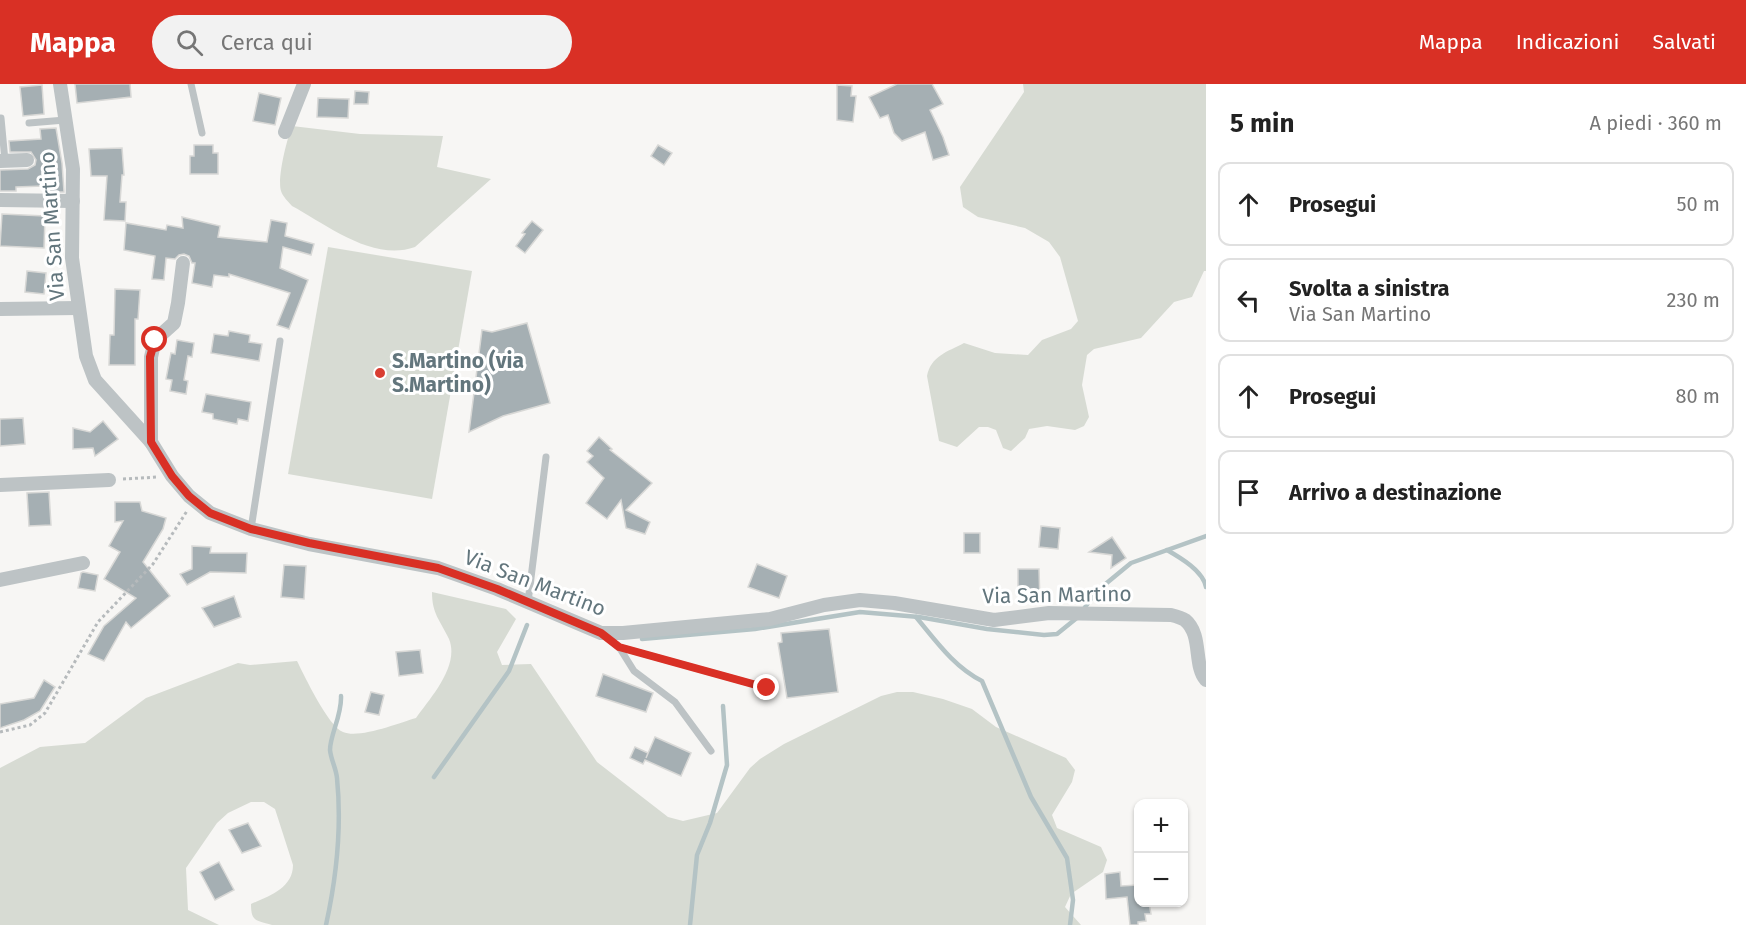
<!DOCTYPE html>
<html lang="it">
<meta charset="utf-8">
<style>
body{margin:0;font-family:"Fira Sans",sans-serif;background:#f2f2f2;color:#222}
.controls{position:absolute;right:18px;bottom:18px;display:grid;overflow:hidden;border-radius:12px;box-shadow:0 2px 4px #0004}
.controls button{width:54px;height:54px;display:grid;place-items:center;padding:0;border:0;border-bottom:2px solid #e0e0e0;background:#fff;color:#222;font:30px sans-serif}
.stop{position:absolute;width:18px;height:18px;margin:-14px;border:4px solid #d93025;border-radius:50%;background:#fff}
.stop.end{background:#d93025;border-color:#fff;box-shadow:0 2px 6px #0008}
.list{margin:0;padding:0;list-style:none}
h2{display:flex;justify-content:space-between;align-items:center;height:78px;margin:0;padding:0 24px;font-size:26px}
h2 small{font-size:20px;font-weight:400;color:#767676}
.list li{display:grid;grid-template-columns:39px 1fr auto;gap:18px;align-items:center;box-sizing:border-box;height:84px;margin:0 12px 12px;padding:0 12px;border:2px solid #e0e0e0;border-radius:12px}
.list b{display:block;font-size:22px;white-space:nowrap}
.list p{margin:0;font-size:20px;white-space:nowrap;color:#767676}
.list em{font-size:20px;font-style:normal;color:#767676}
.icon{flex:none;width:33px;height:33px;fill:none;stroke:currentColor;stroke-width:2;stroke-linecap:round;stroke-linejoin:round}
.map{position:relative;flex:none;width:1206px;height:841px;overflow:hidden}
header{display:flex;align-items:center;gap:36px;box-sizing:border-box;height:84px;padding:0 30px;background:#d93025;color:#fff}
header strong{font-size:28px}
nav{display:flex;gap:33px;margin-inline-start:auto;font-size:21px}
.search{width:420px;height:54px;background:#f2f2f2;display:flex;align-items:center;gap:15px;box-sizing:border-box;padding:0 21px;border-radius:33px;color:#767676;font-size:22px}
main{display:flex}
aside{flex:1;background:#fff}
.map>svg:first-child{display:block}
</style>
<header>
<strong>Mappa</strong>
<div class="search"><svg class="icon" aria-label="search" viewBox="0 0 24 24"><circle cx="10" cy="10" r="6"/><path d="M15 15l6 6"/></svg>Cerca qui</div>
<nav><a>Mappa</a><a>Indicazioni</a><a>Salvati</a></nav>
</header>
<main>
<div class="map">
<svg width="1206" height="841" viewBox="0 0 1206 841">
<rect width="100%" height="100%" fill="#f7f6f4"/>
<g fill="#d7dbd3">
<path d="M1023,0H1206V187H1204L1192,213L1174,218L1141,254L1094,265L1087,271L1082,301L1089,333L1084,342L1075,346L1047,342L1029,345L1025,354L1011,367L1003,364L996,346L988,343H979L957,363L939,357L927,292C931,272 947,268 964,259L995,269L1028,271L1042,256L1071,245L1078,237L1060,173L1049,158L1025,144L978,133L963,123L960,103L1024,8Z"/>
<path d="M292,42L360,50L443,52L437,83L491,95L415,163C373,178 327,141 292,122C288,117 283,113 281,107C277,94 287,55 292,42Z"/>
<path d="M328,163L472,187L432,415L288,390Z"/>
<path d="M432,508L506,525L516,535L497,568L502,581L531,580L597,678L668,733L683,737L717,729L750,684L760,675L784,660L881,612L897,608H913L943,615L972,625L996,643L1066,674L1075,686L1072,698L1052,731L1057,744L1101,763L1107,776L1103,788L1071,810L1065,823L1081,841H272C256,836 251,838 251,820C269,812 293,804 293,781L275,725L264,718H251L228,729L217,739L186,784L188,826L219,841H0V684L40,663L85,659L146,614L238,579L250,581L297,577C305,593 328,642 343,648C359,655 399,639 416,634C430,614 460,582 449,555C440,536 432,530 432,508Z"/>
</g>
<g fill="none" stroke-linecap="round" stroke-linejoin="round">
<g stroke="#b4c3c5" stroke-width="4.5">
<path d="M1167,466C1181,474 1203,487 1206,503"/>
<path d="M1083,526L1097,507L1131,479L1206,452"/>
<path d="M916,533C936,557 954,583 982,597L1031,713L1067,774L1073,816L1070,841"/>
<path d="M642,555L755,545L860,528L919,533L987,545L1044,551L1057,550L1078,533"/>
<path d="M434,693L509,587L527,541"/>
<path d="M326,841C337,791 342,744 337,694C336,684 331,676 330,666C330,651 342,631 341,612"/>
<path d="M690,841L697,771L710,739L727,681L723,622"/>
</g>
</g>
<g fill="#a5afb3" stroke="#d8d8d6" stroke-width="1.5">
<path d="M75,0H130L131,13L77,19Z"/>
<path d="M897,0H932L943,20L930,26L943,53L949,71L933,76L925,48L902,57L894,49L888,31L880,34L869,13Z"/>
<path d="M42,1L44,30L23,32L20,3Z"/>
<path d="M837,1L852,2L851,12H856L853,38L837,36Z"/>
<path d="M355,7L369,8L368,20H354Z"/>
<path d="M259,9L281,14L275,41L253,37Z"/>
<path d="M318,14L349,15L348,34L317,33Z"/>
<path d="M56,44L62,79L64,108H44L43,102L16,103V107H0V86L28,85L35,81L36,76L31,68H10L9,57L41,55L40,45Z"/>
<path d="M194,61H213V69H218V90H190V72H194Z"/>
<path d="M658,61L672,69L664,81L651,72Z"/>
<path d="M122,64L124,91H122L120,118H126L125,137L104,136L107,92H91L89,65Z"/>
<path d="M2,130L45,132L44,164L0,162Z"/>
<path d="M182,133L220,142L218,153L267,158L271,136L287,139L285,152L314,160L311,171L283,163L280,184L308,196L289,245L277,241L290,209L229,190V193L214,191L212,203L192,199L195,179H192L189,172L184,170L179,171L175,175L166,174L164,196L152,195L155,172L124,166L126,139L166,146L167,141L183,144Z"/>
<path d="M532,137L543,146L525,169L516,162L525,150L522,149Z"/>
<path d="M27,187L46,189L44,210L25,208Z"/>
<path d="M115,205L140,206L138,235H135V281H109L110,251H114Z"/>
<path d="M527,239L550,319L503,332L469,348L482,246L492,248Z"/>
<path d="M229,247L250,251L249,258L262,260L259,277L211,269L214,250L228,252Z"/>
<path d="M177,256L194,259L192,273L188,272L184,296L188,297L186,310L170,307L172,296L166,295L171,269L175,270Z"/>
<path d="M206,310L251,318L248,337L238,335L237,340L213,335V330L202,328Z"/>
<path d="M23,334L25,360L0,362V335Z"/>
<path d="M103,337L118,355L95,372L93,364L73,365V344L90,348Z"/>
<path d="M599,353L612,365L610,366L652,399L626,426L650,438L645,450L626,444L621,416L607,435L586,419L604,394L587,378L593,372L587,367Z"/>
<path d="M49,408L51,441L29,442L27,409Z"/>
<path d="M115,418H140L142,427L166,434L163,445L143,478L170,512L131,544L126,538L104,577L88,570L104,542L136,514L104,495L120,468L109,462L123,437L115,438Z"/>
<path d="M1041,442L1060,444L1058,465L1039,463Z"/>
<rect x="964" y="449" width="16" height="20"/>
<path d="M1112,453L1126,474L1111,484L1112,471L1089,468Z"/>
<path d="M192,462L211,463L210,469H247L246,489L210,488L187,501L180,490L192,485Z"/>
<path d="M757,480L787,492L779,514L748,503Z"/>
<path d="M284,481L306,482L304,515L281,513Z"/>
<path d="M1018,485H1039L1040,519H1018Z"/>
<path d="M83,488L98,491L95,507L78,504L81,489Z"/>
<path d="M234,512L241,533L214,543L202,524Z"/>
<path d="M829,545L838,608L787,614L778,559L782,558L781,549Z"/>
<path d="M420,566L423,589L399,592L396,568Z"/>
<path d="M603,590L653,609L646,628L596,612Z"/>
<path d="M44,596L55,603L40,627L24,636L0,644V620L34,614Z"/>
<path d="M371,608L384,611L379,631L365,628Z"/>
<path d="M655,653L691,669L681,692L645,676L643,680L630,674L635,663L648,669L646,674Z"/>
<path d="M248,739L261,762L242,769L229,746Z"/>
<path d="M219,778L234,806L215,816L200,788Z"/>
<path d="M1120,788L1121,802L1138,801V819H1149L1151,830H1145L1146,837L1138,838V841H1130L1127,813L1106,815L1105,790Z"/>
</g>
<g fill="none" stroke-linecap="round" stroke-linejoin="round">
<g stroke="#b6babc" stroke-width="3" stroke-dasharray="3 3" stroke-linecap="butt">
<path d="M123,395L158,393"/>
<path d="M0,648L30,641L45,629L98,538L153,480L187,427"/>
</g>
<g stroke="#bdc3c5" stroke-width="7">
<path d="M191,0L202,49"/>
<path d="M1,34L5,77"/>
<path d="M29,39L65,36"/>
<path d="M251,445L280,257"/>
<path d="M528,518L546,373"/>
<path d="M603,550L619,563L767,604"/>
<path d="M619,563L634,587L675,618L711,667"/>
</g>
<g stroke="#bdc3c5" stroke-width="14">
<path d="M60,0L73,85L72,174L86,272L95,296L151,358L172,392L189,412L210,429L251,445L309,460L438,484L497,505L601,549H623L770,535L824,521L860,516L894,519L994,536L1049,529L1171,531C1175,532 1182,534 1185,536C1203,551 1193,581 1206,596"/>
<path d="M285,48L304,0"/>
<path d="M0,77L27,76"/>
<path d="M0,116L73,117"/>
<path d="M0,225L78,224"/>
<path d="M151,358V273L155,256L174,239L178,219L183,179"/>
<path d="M0,401L109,396"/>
<path d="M0,496L83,479"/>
</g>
</g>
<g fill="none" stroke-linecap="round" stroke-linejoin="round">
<path stroke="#d93025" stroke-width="8" d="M155,256L150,273L151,358L172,392L189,412L210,429L251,445L309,459L438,484L497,505L601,549L619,563L767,604"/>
</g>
<circle fill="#d93e32" stroke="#fff" stroke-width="2" cx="380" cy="289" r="6"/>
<g text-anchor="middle" stroke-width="6" stroke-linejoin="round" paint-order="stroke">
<g font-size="21" fill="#63767d" stroke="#fff">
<text transform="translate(52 142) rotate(-94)" y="7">Via San Martino</text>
<text transform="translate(535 499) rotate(21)" y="7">Via San Martino</text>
<text transform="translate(1057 511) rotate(-1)" y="7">Via San Martino</text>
</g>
<g font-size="21" font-weight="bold" fill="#63767d" stroke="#fff" text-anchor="start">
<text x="392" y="284">S.Martino (via<tspan x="392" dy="24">S.Martino)</tspan></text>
</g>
</g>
</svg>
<div class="controls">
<button>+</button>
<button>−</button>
</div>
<div class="stop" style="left:155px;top:256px"></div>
<div class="stop end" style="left:767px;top:604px"></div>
</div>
<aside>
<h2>5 min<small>A piedi · 360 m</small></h2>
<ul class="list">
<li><svg class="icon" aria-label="ahead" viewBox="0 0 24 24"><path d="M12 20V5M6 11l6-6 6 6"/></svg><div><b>Prosegui</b></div><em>50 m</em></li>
<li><svg class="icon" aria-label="left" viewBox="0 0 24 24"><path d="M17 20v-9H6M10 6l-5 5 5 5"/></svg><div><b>Svolta a sinistra</b><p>Via San Martino</p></div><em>230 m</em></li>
<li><svg class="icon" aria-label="ahead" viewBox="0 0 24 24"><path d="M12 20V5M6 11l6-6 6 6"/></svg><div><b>Prosegui</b></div><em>80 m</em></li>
<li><svg class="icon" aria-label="arrive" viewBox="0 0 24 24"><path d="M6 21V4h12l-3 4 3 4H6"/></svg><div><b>Arrivo a destinazione</b></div></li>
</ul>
</aside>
</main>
